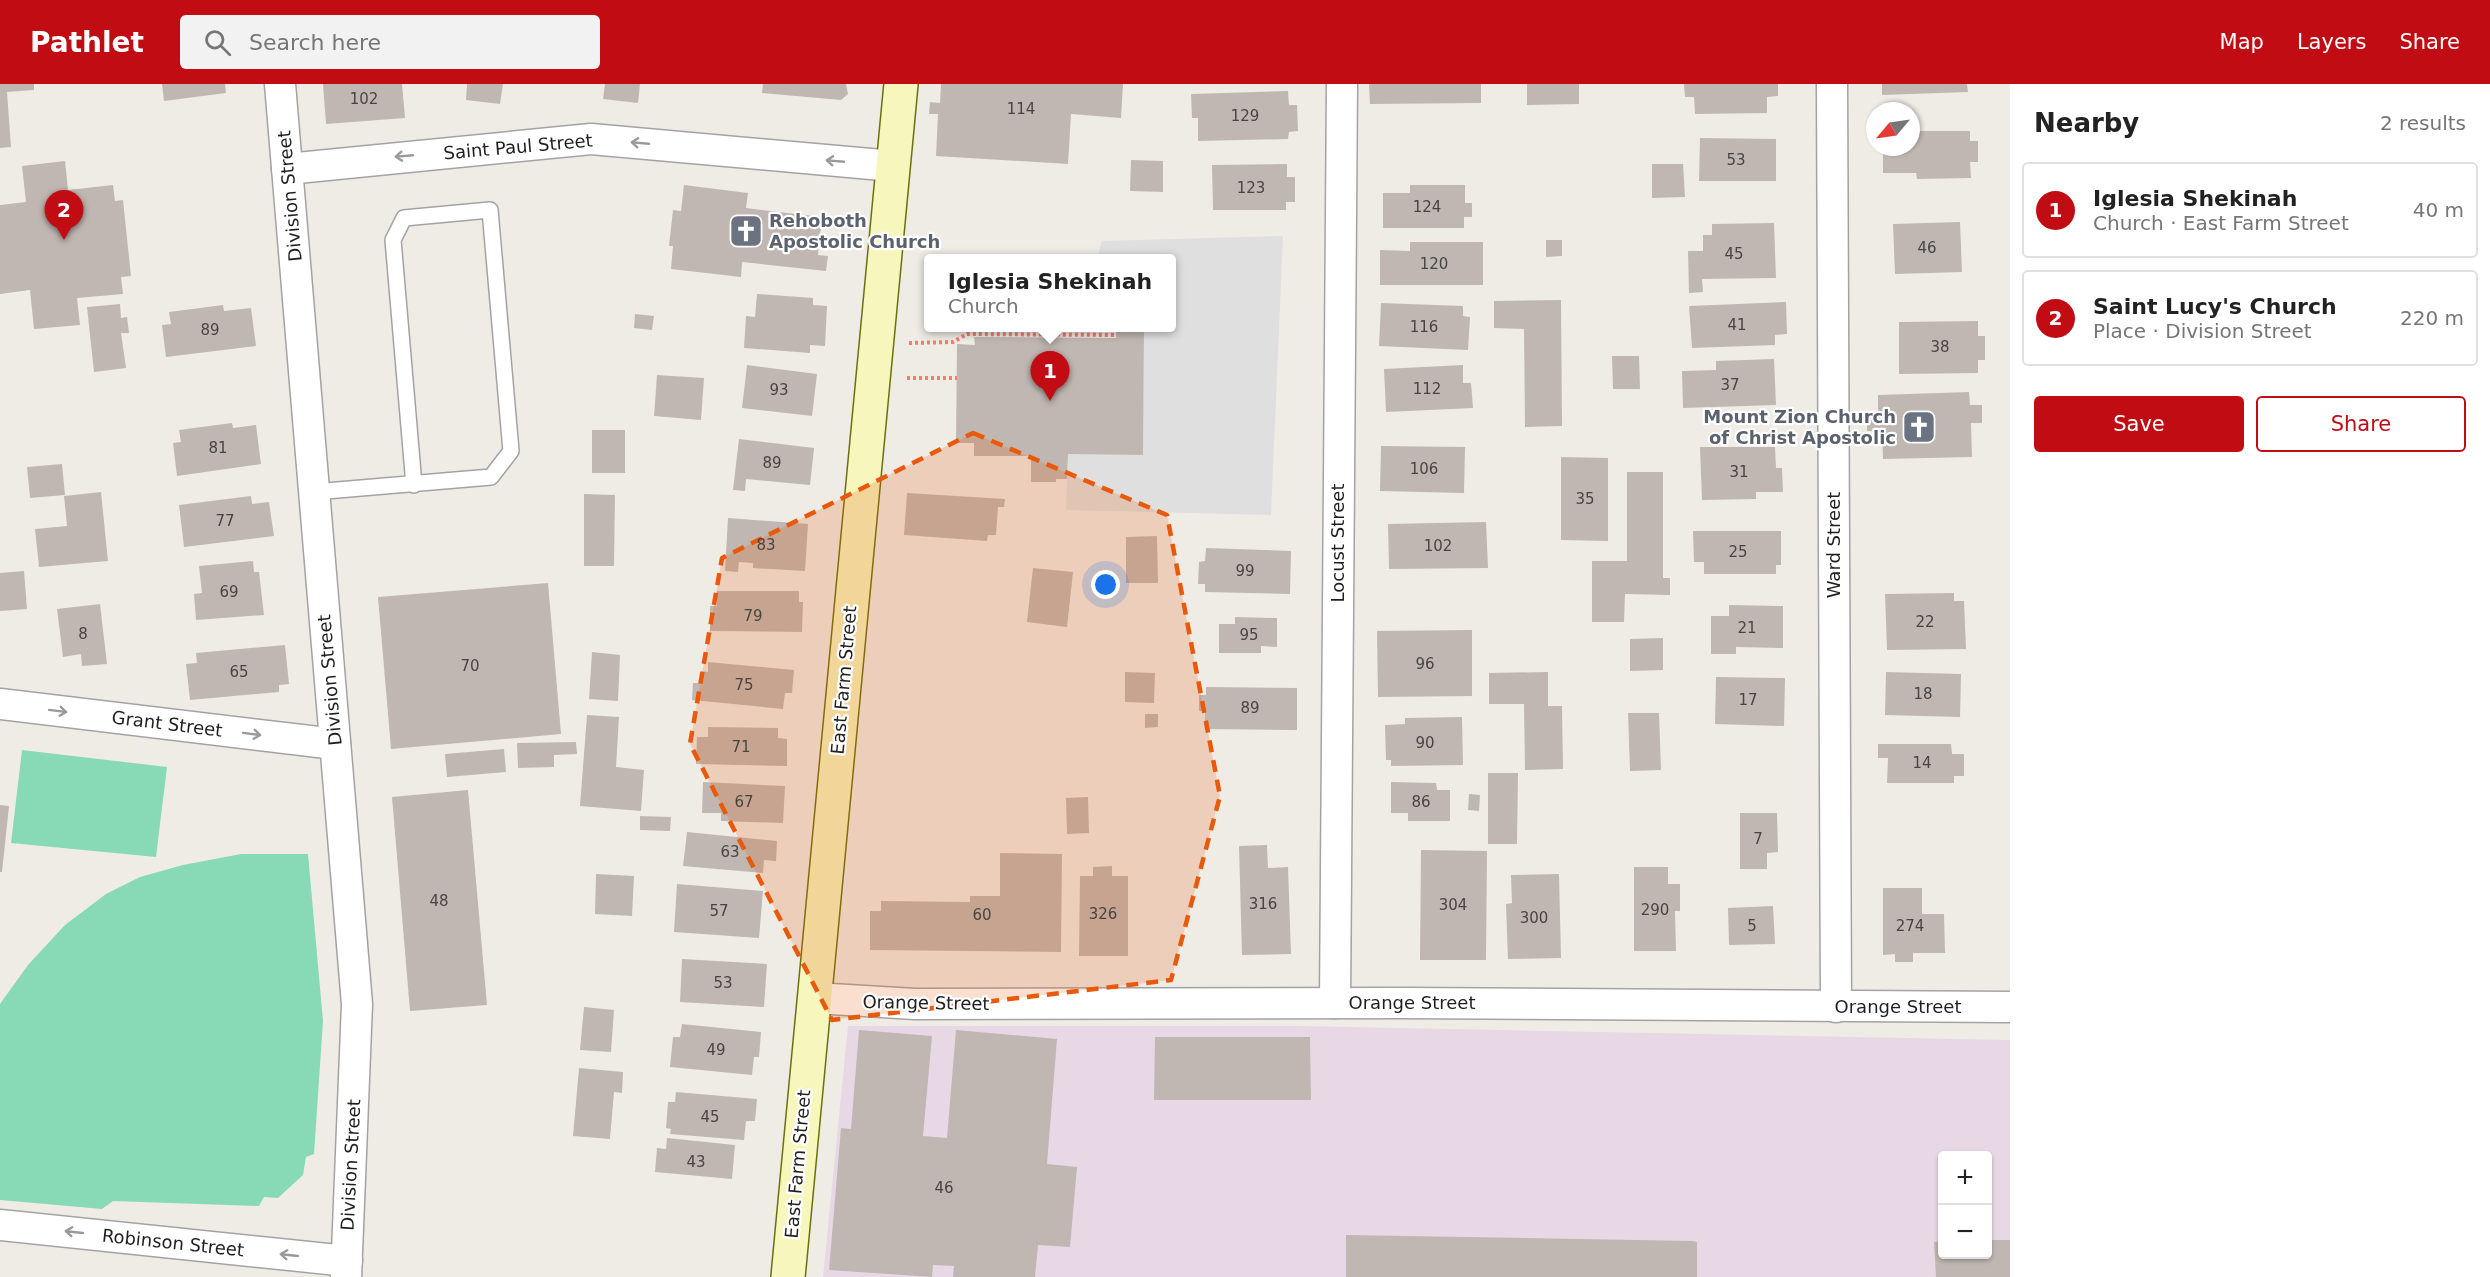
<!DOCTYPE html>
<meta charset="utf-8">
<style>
body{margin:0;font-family:"DejaVu Sans",sans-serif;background:#f2f2f2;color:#222}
.controls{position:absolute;right:18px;bottom:18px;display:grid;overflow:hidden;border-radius:6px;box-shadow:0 2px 4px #0004}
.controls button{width:54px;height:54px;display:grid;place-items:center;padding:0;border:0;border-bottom:2px solid #e0e0e0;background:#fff;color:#222;font:30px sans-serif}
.compass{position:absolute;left:1866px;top:18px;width:54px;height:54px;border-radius:50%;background:#fff;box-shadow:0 2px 4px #0004;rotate:241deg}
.you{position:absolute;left:1106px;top:501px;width:21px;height:21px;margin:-15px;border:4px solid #fff;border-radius:50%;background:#1a73e8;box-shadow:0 0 0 9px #1a73e833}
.badge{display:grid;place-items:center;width:39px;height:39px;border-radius:50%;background:#c20c14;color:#fff;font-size:20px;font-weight:700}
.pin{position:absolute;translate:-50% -50px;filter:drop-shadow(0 2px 3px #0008)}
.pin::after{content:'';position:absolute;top:32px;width:21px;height:18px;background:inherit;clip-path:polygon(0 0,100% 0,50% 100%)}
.popup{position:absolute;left:924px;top:170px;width:252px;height:78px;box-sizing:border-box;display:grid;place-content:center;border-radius:6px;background:#fff;filter:drop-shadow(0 2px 4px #0005);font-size:20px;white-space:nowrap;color:#767676}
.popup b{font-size:22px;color:#222}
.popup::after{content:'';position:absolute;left:50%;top:100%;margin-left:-12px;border:12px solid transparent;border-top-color:#fff}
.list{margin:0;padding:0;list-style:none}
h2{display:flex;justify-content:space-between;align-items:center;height:78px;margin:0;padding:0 24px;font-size:26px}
h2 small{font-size:20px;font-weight:400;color:#767676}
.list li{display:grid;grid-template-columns:39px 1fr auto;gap:18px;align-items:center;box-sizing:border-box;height:96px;margin:0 12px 12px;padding:0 12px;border:2px solid #e0e0e0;border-radius:6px}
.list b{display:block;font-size:22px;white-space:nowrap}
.list p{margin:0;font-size:20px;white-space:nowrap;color:#767676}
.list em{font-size:20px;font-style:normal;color:#767676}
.actions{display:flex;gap:12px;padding:18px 24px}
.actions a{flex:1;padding:14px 0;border:2px solid #c20c14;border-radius:6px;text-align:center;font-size:21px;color:#c20c14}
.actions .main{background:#c20c14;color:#fff}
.icon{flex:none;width:33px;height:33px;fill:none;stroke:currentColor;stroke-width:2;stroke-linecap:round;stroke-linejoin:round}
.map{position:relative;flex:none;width:2010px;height:1193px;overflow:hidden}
header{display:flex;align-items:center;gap:36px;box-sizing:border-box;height:84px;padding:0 30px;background:#c20c14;color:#fff}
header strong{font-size:28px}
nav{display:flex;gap:33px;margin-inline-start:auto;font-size:21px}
.search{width:420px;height:54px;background:#f2f2f2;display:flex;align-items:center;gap:15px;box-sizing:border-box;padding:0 21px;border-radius:6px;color:#767676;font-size:22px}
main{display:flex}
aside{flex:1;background:#fff}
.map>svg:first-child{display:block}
</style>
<header>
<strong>Pathlet</strong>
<div class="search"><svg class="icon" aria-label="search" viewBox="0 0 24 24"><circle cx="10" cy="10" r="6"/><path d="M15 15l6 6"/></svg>Search here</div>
<nav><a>Map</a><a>Layers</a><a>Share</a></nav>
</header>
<main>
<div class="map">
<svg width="2010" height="1193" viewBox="0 0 2010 1193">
<rect width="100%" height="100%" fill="#efece6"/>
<path fill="#e8d8e6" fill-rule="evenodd" d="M848,942H1299L2010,956V1193H823ZM1942,1072H1988V1170H1942Z"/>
<g fill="#88dab6">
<path d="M22,666L167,683L156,773L11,759Z"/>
<path d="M241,770H308L323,937L314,1070L306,1073L303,1091L278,1114L264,1113L259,1122L113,1117L102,1125L0,1116V920L28,881L65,841L106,810L140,793L183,781Z"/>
</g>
<path fill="#dfdfdf" d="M1283,152L1271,431L1066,426L1068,370H1143L1144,248L1089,244H1172V174H1097L1102,157Z"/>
<g fill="#c0b7b2">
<path d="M0,0H34V6L7,8L11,63L0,64Z"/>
<path d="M162,0H225L226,9L164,17Z"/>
<path d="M323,0H402L405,34L326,40Z"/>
<path d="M467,0H503L500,20L466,16Z"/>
<path d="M605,0H640L638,19L603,15Z"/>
<path d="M763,0H846L848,10L841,16L762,9Z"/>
<path d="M941,0H1123L1121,34L1071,30L1068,80L936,72L938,30H929L930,18L940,19Z"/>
<path d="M1369,0H1481V19L1370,20Z"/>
<path d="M1527,0H1579V20L1527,21Z"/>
<path d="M1684,0H1778V12L1767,13V29L1695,30L1694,13H1685Z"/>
<path d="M1882,0H1967L1968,8L1882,11Z"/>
<path d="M1288,7L1289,21H1297L1298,47L1289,48L1288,55L1198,57V34H1192L1191,10Z"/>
<path d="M1911,47H1970V57H1978V78H1970L1971,94L1917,95L1916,89H1883V63H1911Z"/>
<path d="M1700,54L1776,55V97H1699Z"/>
<path d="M1131,76L1163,77V108L1130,107Z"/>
<path d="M65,77L68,106L113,101L115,117L123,116L131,192L121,193L123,210L77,214L80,241L34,245L30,206L0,210V121L26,118L22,82Z"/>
<path d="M1287,80V93H1295V118H1286V126H1213L1212,81Z"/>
<path d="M1652,80H1683L1685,113L1652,114Z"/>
<path d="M684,101L748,109L746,124L822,133L818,171L828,172L826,187L742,178L741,193L671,185L673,162H669L673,126L681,127Z"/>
<path d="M1410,101H1465V119H1472V133H1464V144H1383V109H1410Z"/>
<path d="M1960,138L1962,188L1895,190L1893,140Z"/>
<path d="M1774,139L1776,194L1702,195L1703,208L1689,209L1688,167H1703V151H1712V140Z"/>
<path d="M1546,156H1562V172L1546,173Z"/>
<path d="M1410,158H1483V201H1380V166L1410,167Z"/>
<path d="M757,210L813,214V221L827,222L825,262L810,261V269L744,264L746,232L755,233Z"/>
<path d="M1561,216L1562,342L1525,343L1524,245L1494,244V217Z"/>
<path d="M1786,218L1787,250L1775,251V261L1692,264L1689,222Z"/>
<path d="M1381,219L1463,222V232L1470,233L1468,266L1379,262Z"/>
<path d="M120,220L121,234L127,233L129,249H121L126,284L94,288L87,223Z"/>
<path d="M223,221L224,227L251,224L256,262L166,273L162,241L171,240L169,228Z"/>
<path d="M635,230L654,232L652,246L634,244Z"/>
<path d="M1978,237V252H1985V276H1978V289L1899,290V238Z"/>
<path d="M1116,247H1144L1143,371L1068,370L1067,395H1056V398H1031V372H974V359H956L957,260L975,261L974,253L1116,254Z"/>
<path d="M1612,272H1639L1640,305H1613Z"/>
<path d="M1774,275L1776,321L1683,324L1682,287L1716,286V277Z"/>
<path d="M747,281L817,290L812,332L742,324Z"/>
<path d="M1463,281V299H1471L1473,324L1386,328L1384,285Z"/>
<path d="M657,291L704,294L701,336L654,332Z"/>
<path d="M1969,308L1970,321H1982V339H1971L1972,373L1883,375L1882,347H1867V331L1878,330V311Z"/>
<path d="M232,339L233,344L256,341L261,380L177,392L173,359L181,358L179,346Z"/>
<rect x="592" y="346" width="33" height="43"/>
<path d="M739,355L814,364L810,401L746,395L745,407L733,406Z"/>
<path d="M1381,362L1465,363L1464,409L1380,407Z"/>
<path d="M1700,363H1775L1776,384H1782L1783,408H1756V415L1702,416Z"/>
<path d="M1561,373L1608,374V457L1561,456Z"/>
<path d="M62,380L65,411L30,414L27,383Z"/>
<path d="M1627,388H1663V494H1670V511L1625,510L1624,538H1592V477H1627Z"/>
<path d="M101,408L108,477L39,483L35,445L67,442L64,412Z"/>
<path d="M907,409L1005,415L1004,423H998L996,451H988L987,457L904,451Z"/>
<path d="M584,410L615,411L614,482H584Z"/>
<path d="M251,412L252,420L269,418L274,452L184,463L179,421Z"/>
<path d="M728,434L808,440L805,487L753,484V479L739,478L738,488L725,487Z"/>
<path d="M1486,438L1488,484L1389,485L1388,440Z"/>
<path d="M1693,447H1781V481H1776V490H1704V478H1694Z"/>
<path d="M1157,452L1158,499H1126V453Z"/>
<path d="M1206,464L1291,467L1290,510L1205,508V500H1198L1199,478L1205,477Z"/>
<path d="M253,477L254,488H259L264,531L196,536L194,510L202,509L199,482Z"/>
<path d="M1033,484L1073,488L1067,543L1027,538Z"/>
<path d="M24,487L27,525L0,527V489Z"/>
<path d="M548,499L561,650L391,665L378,513Z"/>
<path d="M717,507H799V518H803L802,548L710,547V522H717Z"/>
<path d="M1954,509V517H1964L1966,565L1887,566L1885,510Z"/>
<path d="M100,520L107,580L82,582L81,570L63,573L57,525Z"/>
<path d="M1729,521L1783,522V564L1736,563V570H1711V532H1729Z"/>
<path d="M1235,533L1277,534V563L1261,562V569H1219V540H1235Z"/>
<path d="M1472,546V612L1378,613L1377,547Z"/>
<path d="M1663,554V586L1630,587V555Z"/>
<path d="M285,561L289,600L279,601V608L190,616L186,580L197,579L196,569Z"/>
<path d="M592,568L620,571L618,617L589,615Z"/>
<path d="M708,578L794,586L792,609H785L783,625L692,616L693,599H700L701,587L708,588Z"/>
<path d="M1125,588L1155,589L1154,619L1125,618Z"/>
<path d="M1548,588V622H1562L1563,685L1525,686L1524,620H1489V589Z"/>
<path d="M1886,588L1961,590L1960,633L1885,631Z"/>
<path d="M1716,593L1785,594L1784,642L1715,640Z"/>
<path d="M1206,603L1297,604V646L1205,645V627H1199V611H1206Z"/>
<path d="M1628,629H1659L1661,686L1630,687Z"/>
<path d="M1145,630H1158V643L1145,644Z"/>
<path d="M587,631L619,633L616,683L644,686L641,727L580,722Z"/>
<path d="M1462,633L1463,681L1391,682V676H1386L1385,641L1405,640V634Z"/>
<path d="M708,643L778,644V654L787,655V682L696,680L697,653H708Z"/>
<path d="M576,658L577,670L554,671V683L518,684L517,659Z"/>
<path d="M1878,660H1951L1952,670H1964V692H1954V699H1887L1888,674H1878Z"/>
<path d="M504,665L506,688L447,693L445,670Z"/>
<path d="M1488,689H1518L1517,760H1488Z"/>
<path d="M703,698L785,702L783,739L721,737V729H702Z"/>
<path d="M1391,698L1436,699L1437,706H1450V737H1408V729H1391Z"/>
<path d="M468,706L487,921L410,927L392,713Z"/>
<path d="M1469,710L1480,711L1479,727L1468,726Z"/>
<path d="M1088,713L1089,749L1067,750L1066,714Z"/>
<path d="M0,721L9,722L2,788H0Z"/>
<path d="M1740,729H1777L1778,768L1767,769V785H1740Z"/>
<path d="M640,732L671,733L670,747L640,746Z"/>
<path d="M687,748L777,757L776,777L764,776L763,789L683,782Z"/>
<path d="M1267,761L1268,784L1288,783L1291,870L1242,871L1239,762Z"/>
<path d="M1421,766L1487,767L1486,876H1420Z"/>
<path d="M1000,769L1062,770L1061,868L870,866V827H881V817L970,818V812H1000Z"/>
<path d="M1112,782V792H1128V872H1079L1080,792H1093V783Z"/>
<path d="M1634,783H1668V800H1680V827H1675L1676,867H1634Z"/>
<path d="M596,790L634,792L632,832L595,830Z"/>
<path d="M1559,790L1561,874L1508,875L1506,820L1512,819L1511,791Z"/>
<path d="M677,800L763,807L759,854L674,848Z"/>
<path d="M1883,804H1922V830H1944L1945,869H1913V878H1895V870L1883,871Z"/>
<path d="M1773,822L1775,860L1729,861L1728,824Z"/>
<path d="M682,875L767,880L764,923L680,918Z"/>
<path d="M584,923L614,926L611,968L580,966Z"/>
<path d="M682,940L761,948L759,973H754L752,991L670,983L673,953H680Z"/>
<path d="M859,946L932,952L923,1052L947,1054L956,946L1057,955L1047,1080L1077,1083L1070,1163L1038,1161L1035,1193H953L954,1182L933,1181L932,1193L829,1186L841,1044L851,1045Z"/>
<path d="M1155,953H1310L1311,1016H1154Z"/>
<path d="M579,984L623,988L622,1009L614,1008L610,1055L573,1052Z"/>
<path d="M676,1008L757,1015L755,1037H746L744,1056L670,1050L671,1045L666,1044L668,1018H675Z"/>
<path d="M667,1054L735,1061L732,1095L655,1088L657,1064L666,1065Z"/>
<path d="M1346,1151L1692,1157L1697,1158V1193H1346Z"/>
<path d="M1988,1156H2010V1193H1936L1934,1158L1942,1157V1170H1988Z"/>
</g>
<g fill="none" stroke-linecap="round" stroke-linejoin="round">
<defs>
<path id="service" d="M314,408L491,393L511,367L490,126L404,134L393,156L414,401"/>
<g id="minor">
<path d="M280,0L357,920L346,1193"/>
<path d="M1832,0L1836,923"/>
<path d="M287,85L591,55L893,82"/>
<path d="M0,620L335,660"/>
<path d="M814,914L915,920L1404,919L2010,923"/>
<path d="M1335,919L1342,0"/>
<path d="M0,1141L347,1177"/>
</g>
<path id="secondary" d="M788,1193L901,0"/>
</defs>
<use href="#service" stroke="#a3a3a3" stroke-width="18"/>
<use href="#minor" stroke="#a3a3a3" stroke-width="33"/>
<use href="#secondary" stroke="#6a710b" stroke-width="36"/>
<g stroke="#f27b74" stroke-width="4" stroke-dasharray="3 3" stroke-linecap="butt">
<path d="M909,259L953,258L967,250L1116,251"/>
<path d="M907,294H957"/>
</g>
<use href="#service" stroke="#fff" stroke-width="15"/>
<use href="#minor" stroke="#fff" stroke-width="30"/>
<use href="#secondary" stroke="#f6f6bd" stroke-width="33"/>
</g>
<defs><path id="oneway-shaft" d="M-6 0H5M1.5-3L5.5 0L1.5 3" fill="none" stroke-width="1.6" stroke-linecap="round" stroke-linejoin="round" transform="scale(1.5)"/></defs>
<g stroke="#9a9a9a">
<use href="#oneway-shaft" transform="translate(640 59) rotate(-175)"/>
<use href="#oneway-shaft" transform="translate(404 72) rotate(175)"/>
<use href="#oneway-shaft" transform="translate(835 77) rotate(-175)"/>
<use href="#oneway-shaft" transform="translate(58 627) rotate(7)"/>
<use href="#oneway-shaft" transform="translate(252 650) rotate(7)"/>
<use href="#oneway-shaft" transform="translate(74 1148) rotate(-174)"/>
<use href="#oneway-shaft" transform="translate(289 1171) rotate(-174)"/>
</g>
<path fill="#e8590c" fill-opacity="0.2" stroke="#e8590c" stroke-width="4.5" stroke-dasharray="12 8" stroke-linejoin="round" d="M973,349L1167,431L1220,712L1171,896L832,936L690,660L722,474Z"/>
<defs>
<symbol id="church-square" viewBox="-11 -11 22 22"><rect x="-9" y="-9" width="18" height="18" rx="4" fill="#6b7280" stroke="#fff"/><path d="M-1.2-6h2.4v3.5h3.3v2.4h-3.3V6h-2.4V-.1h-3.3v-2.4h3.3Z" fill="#fff"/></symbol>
</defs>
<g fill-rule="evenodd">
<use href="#church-square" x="727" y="128" width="38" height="38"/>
<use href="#church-square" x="1900" y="324" width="38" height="38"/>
</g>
<g text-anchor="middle" stroke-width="4.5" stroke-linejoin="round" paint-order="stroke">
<g font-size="15" fill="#474544">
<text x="364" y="20">102</text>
<text x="1021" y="30">114</text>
<text x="1245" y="37">129</text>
<text x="1736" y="81">53</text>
<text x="1251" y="109">123</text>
<text x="1427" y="128">124</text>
<text x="1927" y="169">46</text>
<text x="1734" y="175">45</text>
<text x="1434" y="185">120</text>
<text x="1737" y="246">41</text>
<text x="1424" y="248">116</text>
<text x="210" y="251">89</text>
<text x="1940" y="268">38</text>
<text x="1730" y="306">37</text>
<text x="1427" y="310">112</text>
<text x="779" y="311">93</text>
<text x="218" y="369">81</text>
<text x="772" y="384">89</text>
<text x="1424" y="390">106</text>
<text x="1739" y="393">31</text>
<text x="1585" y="420">35</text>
<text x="225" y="442">77</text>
<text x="766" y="466">83</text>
<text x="1438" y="467">102</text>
<text x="1738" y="473">25</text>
<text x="1245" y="492">99</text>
<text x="229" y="513">69</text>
<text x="753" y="537">79</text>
<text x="1925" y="543">22</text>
<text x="1747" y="549">21</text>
<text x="83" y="555">8</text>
<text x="1249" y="556">95</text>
<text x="1425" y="585">96</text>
<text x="470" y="587">70</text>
<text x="239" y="593">65</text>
<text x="744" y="606">75</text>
<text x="1923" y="615">18</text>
<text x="1748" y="621">17</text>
<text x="1250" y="629">89</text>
<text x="1425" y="664">90</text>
<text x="741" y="668">71</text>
<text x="1922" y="684">14</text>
<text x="744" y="723">67</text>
<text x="1421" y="723">86</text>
<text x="1758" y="760">7</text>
<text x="730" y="773">63</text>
<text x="439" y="822">48</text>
<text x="1263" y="825">316</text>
<text x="1453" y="826">304</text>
<text x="1655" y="831">290</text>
<text x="719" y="832">57</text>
<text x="1103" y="835">326</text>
<text x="982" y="836">60</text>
<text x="1534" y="839">300</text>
<text x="1752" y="847">5</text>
<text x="1910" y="847">274</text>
<text x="723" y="904">53</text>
<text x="716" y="971">49</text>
<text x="710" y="1038">45</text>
<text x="696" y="1083">43</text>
<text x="944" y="1109">46</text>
</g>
<g font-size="18" fill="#1f1f1f" stroke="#fff">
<text transform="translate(518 63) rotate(-5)" y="6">Saint Paul Street</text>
<text transform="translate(290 112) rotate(-95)" y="6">Division Street</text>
<text transform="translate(1338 459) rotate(-90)" y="6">Locust Street</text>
<text transform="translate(1834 461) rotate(-90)" y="6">Ward Street</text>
<text transform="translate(330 596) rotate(-95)" y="6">Division Street</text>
<text transform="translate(844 596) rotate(-85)" y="6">East Farm Street</text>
<text transform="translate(167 640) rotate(7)" y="6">Grant Street</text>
<text transform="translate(926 919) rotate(1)" y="6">Orange Street</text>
<text x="1412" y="925">Orange Street</text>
<text x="1898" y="929">Orange Street</text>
<text transform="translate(798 1080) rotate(-85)" y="6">East Farm Street</text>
<text transform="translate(351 1081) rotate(-87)" y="6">Division Street</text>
<text transform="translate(173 1159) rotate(6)" y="6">Robinson Street</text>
</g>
<g font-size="18" font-weight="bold" fill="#5b616d" stroke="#fff" text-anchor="start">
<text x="769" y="143">Rehoboth<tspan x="769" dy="21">Apostolic Church</tspan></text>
<text x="1896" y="339" text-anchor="end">Mount Zion Church<tspan x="1896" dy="21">of Christ Apostolic</tspan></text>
</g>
</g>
</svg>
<div class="controls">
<button>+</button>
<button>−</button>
</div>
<svg class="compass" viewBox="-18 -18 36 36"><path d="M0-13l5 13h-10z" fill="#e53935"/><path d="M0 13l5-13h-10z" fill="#767676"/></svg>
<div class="you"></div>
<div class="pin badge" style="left:1050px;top:317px">1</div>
<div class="popup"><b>Iglesia Shekinah</b>Church</div>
<div class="pin badge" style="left:64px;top:156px">2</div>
</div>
<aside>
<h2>Nearby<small>2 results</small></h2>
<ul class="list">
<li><span class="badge">1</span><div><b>Iglesia Shekinah</b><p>Church · East Farm Street</p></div><em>40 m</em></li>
<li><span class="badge">2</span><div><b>Saint Lucy's Church</b><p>Place · Division Street</p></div><em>220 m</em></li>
</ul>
<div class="actions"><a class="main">Save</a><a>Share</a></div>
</aside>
</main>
